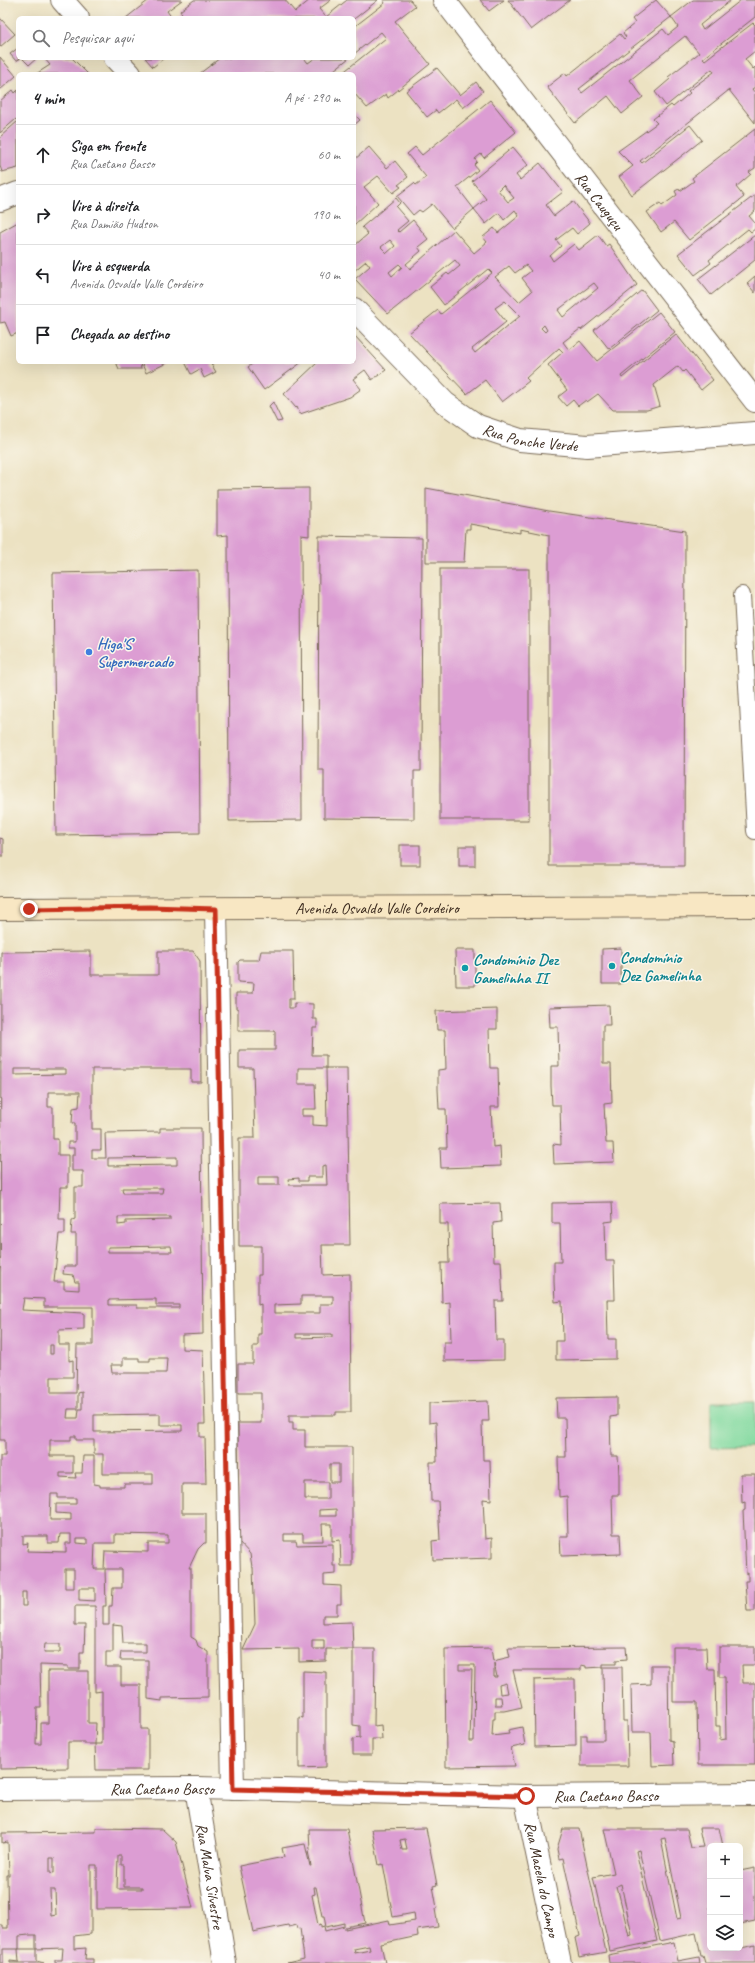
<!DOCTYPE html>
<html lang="pt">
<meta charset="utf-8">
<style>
body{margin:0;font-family:Caveat,sans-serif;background:#f6f6f6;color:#202124}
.controls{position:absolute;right:12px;bottom:12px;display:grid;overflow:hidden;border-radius:6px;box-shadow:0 4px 16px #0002}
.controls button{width:36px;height:36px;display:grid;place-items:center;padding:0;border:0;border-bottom:1px solid #e0e0e0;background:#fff;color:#202124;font:20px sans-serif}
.stop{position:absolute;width:12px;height:12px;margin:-9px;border:3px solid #c8321e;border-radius:50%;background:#fff}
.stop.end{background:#c8321e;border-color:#fff;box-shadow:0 1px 4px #0008}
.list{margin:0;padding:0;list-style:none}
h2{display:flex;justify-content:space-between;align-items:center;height:52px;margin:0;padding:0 16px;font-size:17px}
h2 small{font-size:13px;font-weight:400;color:#757577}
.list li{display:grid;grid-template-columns:26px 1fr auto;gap:12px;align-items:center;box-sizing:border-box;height:60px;padding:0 16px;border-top:1px solid #e0e0e0}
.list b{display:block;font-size:15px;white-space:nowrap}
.list p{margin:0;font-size:13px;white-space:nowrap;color:#757577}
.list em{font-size:13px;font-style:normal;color:#757577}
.icon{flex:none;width:22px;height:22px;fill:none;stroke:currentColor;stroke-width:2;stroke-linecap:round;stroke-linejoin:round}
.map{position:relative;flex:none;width:755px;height:1963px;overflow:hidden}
.search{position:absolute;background:#fff;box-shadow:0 4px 16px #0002;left:16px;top:16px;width:340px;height:44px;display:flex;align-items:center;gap:10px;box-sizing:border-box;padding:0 14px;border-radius:6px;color:#757577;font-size:15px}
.panel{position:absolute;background:#fff;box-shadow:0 4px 16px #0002;left:16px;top:72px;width:340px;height:292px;border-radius:6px}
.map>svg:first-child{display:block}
</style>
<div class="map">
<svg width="755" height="1963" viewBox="0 0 755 1963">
<rect width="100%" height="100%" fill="#fbf7ec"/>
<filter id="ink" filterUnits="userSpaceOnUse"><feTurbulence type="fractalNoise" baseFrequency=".025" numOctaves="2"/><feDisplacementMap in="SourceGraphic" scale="8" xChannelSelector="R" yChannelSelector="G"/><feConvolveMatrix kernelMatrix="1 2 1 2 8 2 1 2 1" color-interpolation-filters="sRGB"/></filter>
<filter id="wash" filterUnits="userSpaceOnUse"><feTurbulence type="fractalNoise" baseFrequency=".012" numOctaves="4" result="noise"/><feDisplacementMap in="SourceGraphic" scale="16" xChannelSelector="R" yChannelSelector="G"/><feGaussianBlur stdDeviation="0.9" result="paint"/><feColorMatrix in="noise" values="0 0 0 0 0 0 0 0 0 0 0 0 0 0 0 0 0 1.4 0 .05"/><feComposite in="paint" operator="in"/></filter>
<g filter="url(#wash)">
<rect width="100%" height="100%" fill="#ece2c2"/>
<path fill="#81d99f" stroke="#5e825e" d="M711,1402H755V1447L711,1448Z"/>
<g id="blocks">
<g fill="#dc9dd3" fill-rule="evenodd">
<path d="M149,0H182L167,11L172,18H126Z"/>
<path d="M194,0H285L295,12L310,0H331L319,9L326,17L347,0H378L354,19L177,18L182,14L180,11Z"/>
<path d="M383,0H410L415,6L395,21L430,64L388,98L386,94L367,108L354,93V74H341L386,38L381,32L354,54V27L385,3Z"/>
<path d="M480,0H504L489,11Z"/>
<path d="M508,0H570L531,30Z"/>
<path d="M656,0L671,17L579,89L582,93L663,29L668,35L678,27L671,17L693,0H731L700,25L703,30L741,0H755V17L703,58L705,60L753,23L755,25V51L745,59L753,69L755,67V87L752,89L755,93V123L729,90L640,161L642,163L690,125L702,140L632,195L619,177L633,166L618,151L657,123L653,119L671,105L673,107L690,93L688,91L714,72L712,69L666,106L655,92L670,79L668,77L699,53L685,36L630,80L643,97L622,114L608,96L575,123L547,87L565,73L567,76L620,34L624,39L626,37L623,33L635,23L632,19Z"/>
<path d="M0,18L15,34L0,47Z"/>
<path d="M18,48V58H21L16,61L10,54Z"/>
<path d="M0,57L16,76L0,90Z"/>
<path d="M22,58H37L29,65Z"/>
<path d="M44,58H72L88,74H36L50,65Z"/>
<path d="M145,58H164L153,67Z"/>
<path d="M220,58H304L308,63L315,58H349L329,74H199Z"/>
<path d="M437,68L460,95L476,82L483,91L463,108L456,99L438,113L436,110L427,117L406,91Z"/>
<path d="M13,90L15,93L18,90V168L2,172L0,166V137L18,121L16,119L0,133V101Z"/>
<path d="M490,100L516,132L484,158L481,154L475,159L477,162L474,165L478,170L457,187L474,209L452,228L432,204L422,212L419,210L413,215L397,196L414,183L416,185L426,177L407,154L415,147L422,155Z"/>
<path d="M354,114L360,120L354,125Z"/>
<path d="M755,129V168L749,172L751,174L736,187L744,197L689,240L674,222L661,232L647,212L660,203L662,206L677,195L675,191L679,189L680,191L694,181L692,178Z"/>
<path d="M369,147L387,168L395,161L408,177L398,185L401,187L393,193L378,176L364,187L378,203L354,225V160Z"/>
<path d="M513,147L528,165L516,175L520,180L540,163L563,192L546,205L554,216L573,201L590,223L577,234L572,228L556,240L561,246L550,256L553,261L574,244L579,250L598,235L606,246L609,244L637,285L581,330L580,329L563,342L569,350L580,341L597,361L659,312L675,332L621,376L622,378L676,334L713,380L701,390L685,370L683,372L678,366L654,385L660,406L647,410H613L598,394L587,402L586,400L578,406L573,400L566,406L558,397L567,390L548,365L563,352L559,348L526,378L529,381L502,402L485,380L467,394L409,333L438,310L441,314L492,273L488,269L444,305L430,287L447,273L449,275L460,266L455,260L388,314L355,279L370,266L366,261L354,271V246L368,234L362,227L396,198L400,203L396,207L408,221L397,230L399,232L413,220L428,239L418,247L421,251L406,264L410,269L454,230L474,253L487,242L483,237L494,228L498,233L519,216L515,210L504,220L499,213L486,224L474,209L486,199L472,181ZM503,185L514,198L508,202L498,190ZM390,240L395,246L387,253L381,247ZM399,264L402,267L392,276L389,272ZM526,265L531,271L522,278L532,291L519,302L495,277L509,266L515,273ZM594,283L598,288L563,317L558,310ZM505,301L520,316L475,353L472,349L506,322L495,308ZM544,325L547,330L545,332L541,328Z"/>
<path d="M755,195V211L749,216L755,223V229L751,232L748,229L709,260L711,263L695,275L678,254Z"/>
<path d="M18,222V333L11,336L5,322L0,323V232Z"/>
<path d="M755,235V260L711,295L698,279Z"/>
<path d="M755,276V293L747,283Z"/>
<path d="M642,290L657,310L609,349L594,330Z"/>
<path d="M354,335L386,370L372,380L365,370L353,379L361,389L350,397L300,414L297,407L296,408L284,394L318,362H354Z"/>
<path d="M116,362H140L141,369H119Z"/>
<path d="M141,362H169L146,373Z"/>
<path d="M185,362H215L211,364L216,372L204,378L200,369L191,374Z"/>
<path d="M255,362H302L264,390L248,367Z"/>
<path d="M273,402L282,421L277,422L269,406Z"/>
<path d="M309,488V536L301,535L302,820L229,821L228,535L217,536V489Z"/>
<path d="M426,488L549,511L685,531L684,866H549V535L520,529V533L470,524V529H466L464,562H426Z"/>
<path d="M319,536L422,538L421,771H414V819L324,818V770H318Z"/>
<rect x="440" y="569" width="89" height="251"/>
<path d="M198,570L200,833L56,835L53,573Z"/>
<path d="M0,838L3,839V856H0Z"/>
<rect x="400" y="845" width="20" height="20"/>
<rect x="459" y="846" width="16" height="20"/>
<path d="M621,948V984H602V949Z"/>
<path d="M455,950H475V986H456Z"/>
<path d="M91,951V975H158V951H193L200,961L201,1082H191V1069H92V1129H101V1150H92V1158H106L105,1133L160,1132V1128H201L203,1334L182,1335V1349L203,1350L205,1424H200V1437H205L206,1484H182V1513H206V1543H204L198,1549L189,1568H191V1637L196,1640L198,1646L208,1652V1697L162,1698V1701L148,1699V1660H120L121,1652H146V1643H123L122,1626L113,1625V1652H106V1667H121V1685H141V1729H148V1770H96L95,1744H102V1691L95,1692V1606H75V1625H85L84,1652H80V1669H68V1666L40,1665L41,1708H37L36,1744H41V1723H48V1671H88V1723H96L95,1744H84V1742H68V1768L0,1769V1456H5V1440H0L1,952ZM14,1069H66V1074L14,1075ZM48,1092H80L79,1107L73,1108L72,1123H75V1142H68V1148H74V1155H72V1171H83V1187H75V1219L72,1220L71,1234H76V1266H64L63,1274L73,1275L75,1282H79V1290L64,1289V1282H54L59,1234H65V1219H59L60,1187H68V1155H58V1139H53V1107H48ZM177,1157V1165L108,1166V1158ZM122,1188H163L162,1193H123ZM118,1217H170V1220L126,1221V1224L118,1225ZM171,1246L172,1252H108V1247ZM24,1298L44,1299V1307H93V1345H77L76,1393H51V1377H73V1360L69,1361V1345H59V1330L84,1329V1313L22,1310ZM156,1299V1305H179V1308H137V1305H109V1300ZM50,1345H53V1354H50ZM123,1358H139V1361H150V1358H167L166,1373H112L111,1365H123ZM82,1392V1409H79L78,1418H67L68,1409H78V1393ZM160,1414V1425H182V1431L94,1432V1415ZM71,1436H76V1440H94V1454H103V1474H153V1484H124V1487H100V1485L94,1484V1456H83L82,1473H75L76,1478L60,1477V1473H73V1456H50V1440H71ZM51,1494H58V1498H76V1504H56V1513L71,1514V1520H50ZM60,1534H71V1543H66V1552L27,1551L28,1543L23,1544V1536H48V1543H59ZM115,1534L168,1535V1543H148V1552L105,1551L104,1569H94L95,1543H115ZM77,1539H87V1544L77,1543ZM65,1569H74V1588H65ZM105,1569H122V1588H113L112,1606H109V1625H103V1606H106ZM79,1588H95V1601L79,1600ZM22,1592H26V1606H22ZM45,1644H60V1652H44Z"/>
<path d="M261,951H293L294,999H289V1008H294V1003L313,1004V1019H317V1028H313L312,1055H326V1068H298V1084H315L316,1109H302V1116H313V1125L327,1126L326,1068H347L350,1245H322L323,1275L350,1274L351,1412H336V1415H289V1422H293V1430H305V1447H352V1566H341L340,1540L332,1541V1524H322L323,1541H303V1534H284V1541H296L297,1545L333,1544V1566H336V1574L324,1575V1585L341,1586V1604H337V1615H323V1623L352,1622L353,1649H326V1661L299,1662V1649L243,1650L255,1624L253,1567H252L250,1554L239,1542L238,1423H261V1393H238V1364H253V1346H258V1334H261V1304L258,1305V1275H261V1246H239V1138H255L253,1068H239V1050H275V1031H238V1009L236,1008V993H253L254,983L238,982V962L240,960H259ZM326,1165L327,1185H289L288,1179L299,1178V1181H307V1177H322V1166ZM258,1177H279V1185H258ZM301,1296H333V1304H320V1313H274V1305L301,1304ZM296,1334H332V1337L296,1338ZM330,1464H339V1482H330ZM305,1482H328V1499H305ZM336,1509V1516H319V1510ZM312,1640H324V1649H312Z"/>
<path d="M609,1005L610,1025H603V1064H611L612,1103L604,1104L606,1143H613L614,1162L554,1164L553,1144L561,1145L560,1105H552L551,1086V1066H559L558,1027H550L549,1007Z"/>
<path d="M497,1009V1029H489L490,1068H498L499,1107H491L493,1147L500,1146L501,1166L441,1168L440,1148H447L446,1109H439L438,1089V1070L446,1069L445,1030H437L436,1011Z"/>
<path d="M612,1202L613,1221L605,1222L606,1261H614L615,1300H607L608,1339H616V1359L556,1360V1341H563L562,1301L555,1302L554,1282V1262H561L560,1223H552V1203Z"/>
<path d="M500,1203L501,1222L493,1223L494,1261H501L503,1301H495L496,1340H504V1360L444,1361V1342H451L450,1302L442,1303L441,1263H449L448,1224H440V1204Z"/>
<path d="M617,1397V1416L610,1417L611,1456H618L619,1475V1495H612L613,1534H620L621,1554L561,1556L560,1536H568L567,1496L559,1497L558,1457H566L565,1418H557L556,1398Z"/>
<path d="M488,1401L489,1421H482L483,1460H490L491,1500L483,1499L485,1539L492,1538V1558L433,1560L432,1541L440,1540L438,1501H431L430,1462H437L436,1422L429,1423V1403Z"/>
<path d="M741,1474H755V1611H747L745,1581H748V1573L746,1574L743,1511L745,1510V1502L742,1503Z"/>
<path d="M626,1647L627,1659L616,1660V1664H603V1667L586,1668V1666L581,1665V1670H513L522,1707L504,1711H495V1719H493L492,1736L509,1734L508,1730L522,1727L525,1745L511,1748L515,1766L446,1767L445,1649L491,1648L493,1661L510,1657L508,1648ZM494,1663L497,1677H494ZM459,1665H475L474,1741H470L472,1670H459ZM506,1683L508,1693L500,1694L499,1685ZM495,1697H501L502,1705H495Z"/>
<path d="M673,1647H706L707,1669H715L716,1726H720V1740L726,1739L725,1677H719V1647H755V1665H742L743,1683H755V1765H698L697,1702H673Z"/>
<path d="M353,1649H375L374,1726L381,1725L382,1739H372V1755H353V1739L360,1738V1726L353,1725Z"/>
<path d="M651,1665H668L669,1740L673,1741L674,1765L652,1766L651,1732H632L631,1685L651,1684Z"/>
<path d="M603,1667H622L623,1721H627L628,1766H581V1735H587V1740H604Z"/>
<path d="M303,1671L326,1672V1767L299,1768V1717L303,1718Z"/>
<path d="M557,1679H575L576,1746L535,1747L534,1680Z"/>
<path d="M96,1828L162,1829L176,1842L193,1908L97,1909V1865H91V1934L74,1936V1949L86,1948L85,1959H93V1963H55V1960H62L63,1948L36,1949V1935H29L19,1936V1949H3V1963H0V1925H3V1928H8L7,1875H9L8,1842L2,1843V1833L96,1832ZM118,1856H121V1865H124V1887H142V1889H117ZM50,1858H54V1873L50,1872ZM50,1890H55L56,1915L51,1916Z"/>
<path d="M426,1828L437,1885L433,1886L437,1908L435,1909L438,1927L417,1930L418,1936L381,1944L385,1963H287L304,1959L300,1928L298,1929L297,1925L289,1927L288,1925L253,1932L239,1866L284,1857L282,1848L305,1844L310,1866H311L308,1851H310L309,1829H347L365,1923L345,1927V1929L389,1920L390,1925L415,1921L414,1913L393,1917L383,1864L379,1865L372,1829ZM405,1839L407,1850H402L400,1840ZM314,1887H316L322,1916H324L326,1927L344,1923V1926L325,1931L324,1926L321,1927V1924L318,1925L312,1895L315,1894ZM369,1946L370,1950L355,1953L354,1949Z"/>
<path d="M699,1828H719L723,1846H710V1948H731L732,1950L755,1945V1963H705L703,1956H701L696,1933L660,1941L639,1850L636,1851L657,1941L610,1951L593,1877L614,1873L604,1829H687L691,1848L703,1847ZM665,1838L681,1918L677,1919L661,1839ZM621,1884L632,1935L629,1936L617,1886Z"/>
<path d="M563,1829H579L606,1952L579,1957L575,1938L580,1936L563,1858L559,1859L557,1849Z"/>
<path d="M755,1868V1921L740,1924V1871Z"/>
<path d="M674,1942L678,1961L699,1957L700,1963H609L608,1955Z"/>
<path d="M18,1949H36V1961L44,1963H10V1961L19,1962Z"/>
</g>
</g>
</g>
<g filter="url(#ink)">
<use href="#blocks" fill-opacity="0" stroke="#796a57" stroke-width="1"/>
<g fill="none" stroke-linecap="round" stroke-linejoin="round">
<defs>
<path id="lane" d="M742,595L755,831"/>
<g id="street">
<path d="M62,0L78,18"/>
<path id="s1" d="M444,0L755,401"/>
<path d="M115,58L130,74"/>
<path d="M0,200L18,193"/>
<path id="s2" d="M354,309L445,403L478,426L520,440L587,446L755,433"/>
<path d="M216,909L233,1789"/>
<path id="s3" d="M196,1788L225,1963"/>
<path id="s4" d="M0,1789L196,1788L525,1796L755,1794"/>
<path id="s5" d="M525,1796L560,1963"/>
</g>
<g id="secondary">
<path id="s6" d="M0,909L755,906"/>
</g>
</defs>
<use href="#lane" stroke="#796a57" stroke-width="18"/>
<use href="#street" stroke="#796a57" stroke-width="24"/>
<use href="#secondary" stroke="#796a57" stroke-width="24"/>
<use href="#lane" stroke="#fff" stroke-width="16"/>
<use href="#street" stroke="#fff" stroke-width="22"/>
<use href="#secondary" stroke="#f8e7c3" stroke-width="22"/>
</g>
</g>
<g fill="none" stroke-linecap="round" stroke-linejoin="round" filter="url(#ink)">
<path stroke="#c8321e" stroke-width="5" d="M29,909L149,907L216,909L233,1789L526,1796"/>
</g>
<circle fill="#3f7fe0" stroke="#fbf7ec" stroke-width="1.5" cx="89" cy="652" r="4"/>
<g fill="#0f9aa8" stroke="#fbf7ec" stroke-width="1.5">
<circle cx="612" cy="966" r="4"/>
<circle cx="465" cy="968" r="4"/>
</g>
<g text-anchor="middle" stroke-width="3" stroke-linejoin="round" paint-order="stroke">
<g font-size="16" fill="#3b2a1e" stroke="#fbf7ec">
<text dy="6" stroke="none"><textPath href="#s1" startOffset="254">Rua Cauguçu</textPath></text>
<text dy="6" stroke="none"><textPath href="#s2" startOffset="225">Rua Ponche Verde</textPath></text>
<text dy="6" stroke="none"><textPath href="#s6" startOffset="377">Avenida Osvaldo Valle Cordeiro</textPath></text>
<text dy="6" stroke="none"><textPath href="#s4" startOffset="162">Rua Caetano Basso</textPath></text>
<text dy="6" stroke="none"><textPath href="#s4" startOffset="606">Rua Caetano Basso</textPath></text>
<text dy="6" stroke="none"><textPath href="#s3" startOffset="89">Rua Malva Silvestre</textPath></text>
<text dy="6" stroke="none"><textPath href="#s5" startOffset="85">Rua Macela do Campo</textPath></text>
</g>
<g font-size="16" font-weight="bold" fill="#366cbe" stroke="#fbf7ec" text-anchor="start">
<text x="97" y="649">Higa'S<tspan x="97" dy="18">Supermercado</tspan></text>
</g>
<g font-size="16" font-weight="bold" fill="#0d838f" stroke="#fbf7ec" text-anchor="start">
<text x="620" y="963">Condomínio<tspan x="620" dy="18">Dez Gamelinha</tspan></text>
<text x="473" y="965">Condomínio Dez<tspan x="473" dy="18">Gamelinha II</tspan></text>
</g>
</g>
</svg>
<div class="controls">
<button>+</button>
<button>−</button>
<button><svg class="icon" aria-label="layers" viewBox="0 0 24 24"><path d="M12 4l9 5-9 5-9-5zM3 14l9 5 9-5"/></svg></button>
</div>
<div class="stop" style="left:526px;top:1796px"></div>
<div class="stop end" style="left:29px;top:909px"></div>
<div class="search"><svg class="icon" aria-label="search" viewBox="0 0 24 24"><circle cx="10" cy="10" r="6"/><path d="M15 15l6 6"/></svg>Pesquisar aqui</div>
<section class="panel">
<h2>4 min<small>A pé · 290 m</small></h2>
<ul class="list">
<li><svg class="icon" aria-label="ahead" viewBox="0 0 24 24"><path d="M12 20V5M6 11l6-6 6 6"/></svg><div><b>Siga em frente</b><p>Rua Caetano Basso</p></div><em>60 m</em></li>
<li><svg class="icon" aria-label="right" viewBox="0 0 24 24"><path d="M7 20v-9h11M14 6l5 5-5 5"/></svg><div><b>Vire à direita</b><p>Rua Damião Hudson</p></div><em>190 m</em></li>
<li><svg class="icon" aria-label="left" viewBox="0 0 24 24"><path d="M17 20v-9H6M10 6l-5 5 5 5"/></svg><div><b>Vire à esquerda</b><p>Avenida Osvaldo Valle Cordeiro</p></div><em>40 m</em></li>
<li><svg class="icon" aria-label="arrive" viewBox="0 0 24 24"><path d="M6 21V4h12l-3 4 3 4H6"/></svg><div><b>Chegada ao destino</b></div></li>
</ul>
</section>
</div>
